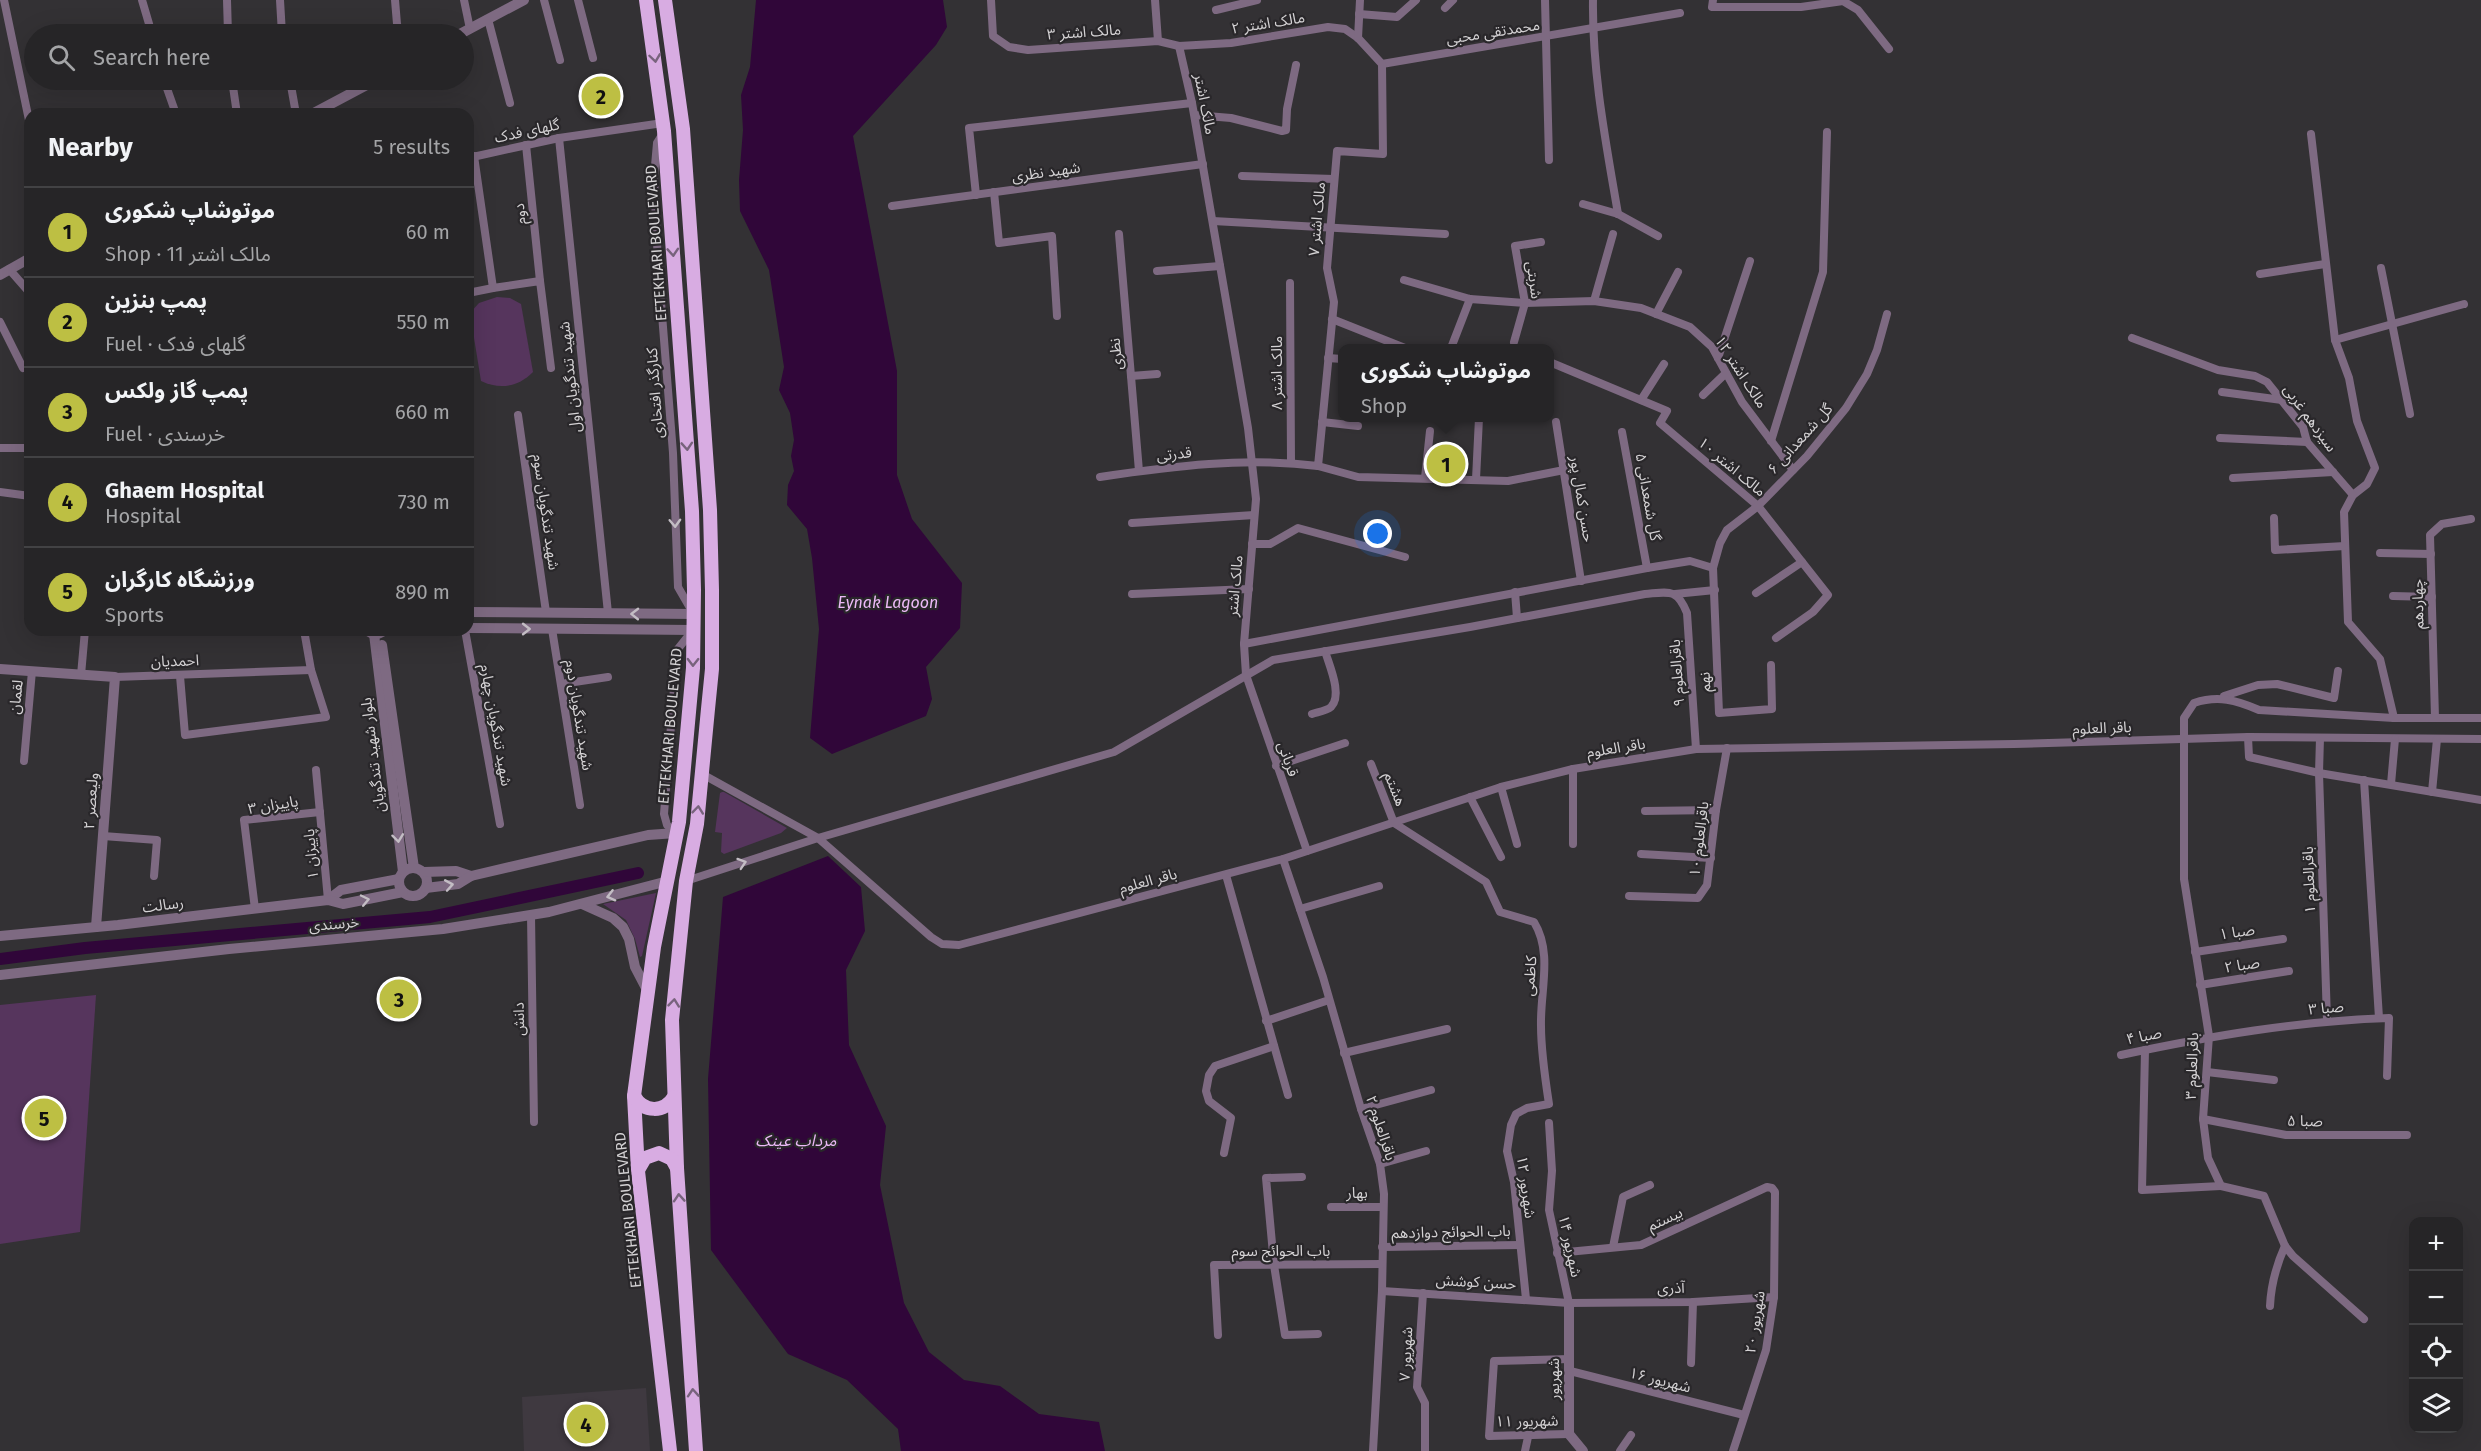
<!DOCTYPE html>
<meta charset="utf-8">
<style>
body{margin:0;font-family:"Fira Sans","Noto Sans Arabic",sans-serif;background:#323133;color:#f1f3f6}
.controls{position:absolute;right:18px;bottom:18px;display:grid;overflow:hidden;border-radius:12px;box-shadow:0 6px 24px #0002}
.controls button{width:54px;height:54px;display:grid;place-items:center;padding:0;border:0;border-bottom:2px solid #424244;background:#262527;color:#f1f3f6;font:30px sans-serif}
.you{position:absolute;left:1378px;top:534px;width:21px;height:21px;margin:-15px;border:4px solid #fff;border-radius:50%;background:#1a73e8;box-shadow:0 0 0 9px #1a73e833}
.badge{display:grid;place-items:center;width:39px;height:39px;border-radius:50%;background:#bdbf43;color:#111;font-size:20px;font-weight:700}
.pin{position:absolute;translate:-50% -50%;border:3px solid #fff;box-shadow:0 2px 6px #0006}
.popup{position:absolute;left:1338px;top:344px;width:216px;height:78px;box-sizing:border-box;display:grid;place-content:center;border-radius:12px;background:#262527;filter:drop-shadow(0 2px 4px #0005);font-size:20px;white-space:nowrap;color:#a4a5a7}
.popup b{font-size:22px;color:#f1f3f6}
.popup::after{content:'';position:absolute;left:50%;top:100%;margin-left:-12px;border:12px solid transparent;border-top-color:#262527}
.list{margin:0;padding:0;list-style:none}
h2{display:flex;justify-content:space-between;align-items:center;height:78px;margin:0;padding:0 24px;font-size:26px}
h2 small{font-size:20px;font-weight:400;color:#a4a5a7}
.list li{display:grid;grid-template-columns:39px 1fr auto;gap:18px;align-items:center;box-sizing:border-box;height:90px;padding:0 24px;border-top:2px solid #424244}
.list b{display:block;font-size:22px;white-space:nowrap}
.list p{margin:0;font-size:20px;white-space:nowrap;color:#a4a5a7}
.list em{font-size:20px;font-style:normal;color:#a4a5a7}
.icon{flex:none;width:33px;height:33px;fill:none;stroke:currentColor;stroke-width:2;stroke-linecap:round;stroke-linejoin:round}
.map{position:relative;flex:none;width:2481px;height:1451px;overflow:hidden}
.search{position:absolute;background:#262527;box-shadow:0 6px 24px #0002;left:24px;top:24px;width:450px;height:66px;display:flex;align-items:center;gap:15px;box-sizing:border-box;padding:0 21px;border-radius:33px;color:#a4a5a7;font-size:22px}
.panel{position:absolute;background:#262527;box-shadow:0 6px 24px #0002;left:24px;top:108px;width:450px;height:528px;border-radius:18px}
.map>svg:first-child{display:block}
</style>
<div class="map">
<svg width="2481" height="1451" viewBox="0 0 2481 1451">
<rect width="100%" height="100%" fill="#333134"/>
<path fill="#3f3940" d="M646,1388L650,1451H524L522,1397Z"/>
<g fill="#56355d">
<path d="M497,297L510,298L521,304L533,372C518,387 500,390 481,381L470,313L479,303Z"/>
<path d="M722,792H724L787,828L781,833L724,854L721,852L722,833L715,832L720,793Z"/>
<path d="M656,893L642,956L640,957L635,939L626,920L603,904Z"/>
<path d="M96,995L80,1232L0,1244V1005Z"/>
</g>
<g fill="#300639">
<path d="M756,0H943L947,27L936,45L853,136L897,371V475L912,519L962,583L960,628L926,667L932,699L926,716L832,754L810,738L819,629L812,558L807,529L787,505L788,485L794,471L791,456L794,440L790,413L779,390L784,367L769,270L740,211L739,180L743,130L741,95L750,67Z"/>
<path d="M828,856L861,887L865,931L846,970L849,1045L886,1126L880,1185L904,1303L929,1352L964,1380L1000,1386L1039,1414L1099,1422L1105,1451H901L898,1429L847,1380L788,1354L711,1250L708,1079L723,897Z"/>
</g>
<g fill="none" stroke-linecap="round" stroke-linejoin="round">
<path stroke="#300639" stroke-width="12" d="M0,959L85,948L430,917L638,873"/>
<g stroke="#7e6a82" stroke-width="8">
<path d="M4,0L30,125"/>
<path d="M142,0L152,34"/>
<path d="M227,0L228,34"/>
<path d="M280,0L282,34"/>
<path d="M395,0L397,24L400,34"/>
<path d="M464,0L470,29"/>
<path d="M544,0L560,60"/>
<path d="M578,0L593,58"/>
<path d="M991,0L993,36L1009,47L1028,50L1158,41L1179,46L1231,43L1328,27L1345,29L1358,38L1382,64L1680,13"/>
<path d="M1155,0L1158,41"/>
<path d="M1545,0L1549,160"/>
<path d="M1593,0C1592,72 1606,143 1618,214"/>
<path d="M1713,0L1712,7H1801L1843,1L1858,10L1889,49"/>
<path d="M1445,8L1453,0"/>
<path d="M1216,10L1257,0"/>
<path d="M1359,14L1397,17L1416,0"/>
<path d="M488,19L510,103"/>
<path d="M1358,38L1360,0"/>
<path d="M1179,46L1192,103L1248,428L1256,499L1244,644L1246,675L1307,851"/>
<path d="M164,80L176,114"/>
<path d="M232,80L237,114"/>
<path d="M290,80L296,114"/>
<path d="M1195,115L1231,118L1282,131L1286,130L1287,109L1296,65"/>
<path d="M664,132L657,143L654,177L658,264L673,453L678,587L693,613"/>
<path d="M2311,134L2335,340L2349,378L2357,421L2375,468L2367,484L2353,495L2344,512L2348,622L2380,659L2394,718"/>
<path d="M559,138L608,613"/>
<path d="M526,145L540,281"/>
<path d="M474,156L493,288L540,281L551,368"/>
<path d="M468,158L559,138L663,123"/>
<path d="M1242,176L1334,179"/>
<path d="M994,192L999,243L1052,236L1057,316"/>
<path d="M976,195L969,128L1192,103"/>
<path d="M1583,204L1618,214L1658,236"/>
<path d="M892,206L1203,164"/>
<path d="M1213,221L1445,234"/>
<path d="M1119,234L1139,471"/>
<path d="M2381,268L2410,414"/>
<path d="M9,269L30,293"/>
<path d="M1157,271L1220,266"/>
<path d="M2260,274L2325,264"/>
<path d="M1404,280L1470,299L1525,303L1594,301L1641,308L1690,327L1712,347L1742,402L1793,470"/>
<path d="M1290,283L1291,463"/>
<path d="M468,293L493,288"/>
<path d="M1594,301L1613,234"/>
<path d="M1656,314L1678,272"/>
<path d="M1332,319L1405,348"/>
<path d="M0,322L23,368"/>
<path d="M2132,338L2218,370L2255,376L2267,382L2303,427L2307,442L2353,495"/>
<path d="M2335,340L2464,304"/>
<path d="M1514,342L1525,303L1515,246L1541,242"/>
<path d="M1451,348L1470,299"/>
<path d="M1328,358L1342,359"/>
<path d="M1718,358L1750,261"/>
<path d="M1550,367L1552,363L1667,411L1660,423L1758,506L1828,595L1813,612L1776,638"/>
<path d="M1131,376L1157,374"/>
<path d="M2222,392L2282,400"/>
<path d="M1703,395L1726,373"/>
<path d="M1641,400L1664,364"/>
<path d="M518,415L546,612"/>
<path d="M1322,422L1358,426"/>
<path d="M1556,422L1581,581"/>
<path d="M1622,432L1647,568"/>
<path d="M2220,438L2307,442"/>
<path d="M1771,441L1823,272L1827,132"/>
<path d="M0,448H30"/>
<path d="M1318,466L1358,477L1508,481L1564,470"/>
<path d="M1100,477C1173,466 1245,457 1318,466L1334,302L1327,268L1337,151L1383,154L1382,64"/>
<path d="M1425,478L1430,431"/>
<path d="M2233,478L2333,472"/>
<path d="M1476,479L1479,418"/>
<path d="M0,492L30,496"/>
<path d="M2274,518L2275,550L2345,546"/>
<path d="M1132,523L1254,515"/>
<path d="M1252,544H1270L1298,528L1405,557"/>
<path d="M2380,553L2431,554"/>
<path d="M1515,592L1517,618"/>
<path d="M1756,593L1802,562"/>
<path d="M1132,594L1249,589"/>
<path d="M1675,594L1715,590"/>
<path d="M2393,596L2432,597"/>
<path d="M552,629L580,805"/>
<path d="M465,630L500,824"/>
<path d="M1244,644L1647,568L1690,561L1713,568"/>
<path d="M1771,665L1772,709L1719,713L1713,568L1720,543L1727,530L1758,506L1807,456L1846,408L1867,374L1877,350L1887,314"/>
<path d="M81,675L85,630"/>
<path d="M180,676L185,735L326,717L311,670"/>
<path d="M115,677L311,670L304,630"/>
<path d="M561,684L608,677"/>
<path d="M2224,696L2258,685L2277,684L2334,698L2338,671"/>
<path d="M1312,714C1318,712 1326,711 1331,707C1343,695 1329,665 1325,651"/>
<path d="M2435,718L2430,535L2442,524L2471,519"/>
<path d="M2248,737L2249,757L2319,773L2481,800"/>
<path d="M2320,738L2319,773L2327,1020"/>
<path d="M24,761L32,671"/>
<path d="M1371,764L1394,823L1486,882L1500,912L1534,922C1553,953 1540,991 1541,1026C1541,1052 1545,1078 1549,1104L1527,1108L1516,1114L1511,1125L1507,1151L1514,1182L1526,1299"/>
<path d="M1276,766L1345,743"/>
<path d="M1573,769V844"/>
<path d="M316,770L328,900"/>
<path d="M702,774L818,838L931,937L942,944L959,945L1283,859L1501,787L1573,769L1696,749L2014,744L2248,737L2481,739"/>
<path d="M2364,780L2379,1018"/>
<path d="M2391,784L2395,739"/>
<path d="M1501,787L1517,844"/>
<path d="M2432,792L2437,739"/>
<path d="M1470,797L1501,857"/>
<path d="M1645,811L1716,810"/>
<path d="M676,833L667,825L664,814L677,650L693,630"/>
<path d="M103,836L157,840L154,876"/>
<path d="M1641,854L1711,858"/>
<path d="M1283,859L1323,977L1361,1109L1380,1164L1384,1194L1382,1291L1373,1451"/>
<path d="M1226,875L1288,1095"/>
<path d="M686,881L818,838L1114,752L1273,660L1470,627L1645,594C1669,592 1677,588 1687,613L1696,749"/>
<path d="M1629,896L1698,898L1707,885L1716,810L1727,748"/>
<path d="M255,909L244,820L320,812"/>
<path d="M1300,909L1379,886"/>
<path d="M531,915L534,1122"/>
<path d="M2195,952L2283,939"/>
<path d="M2200,985L2289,971"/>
<path d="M1266,1021L1329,1000"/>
<path d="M2145,1050L2142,1190L2221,1186"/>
<path d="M1344,1053L1447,1029"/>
<path d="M2121,1055C2210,1036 2298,1021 2389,1018L2387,1076"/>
<path d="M2207,1072L2274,1080"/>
<path d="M1361,1109L1431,1090"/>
<path d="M2203,1119L2286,1135H2407"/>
<path d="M1549,1123L1552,1171L1549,1210L1569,1303"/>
<path d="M1224,1153L1231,1118L1209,1101L1206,1091L1209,1075L1215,1066L1274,1046"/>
<path d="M1380,1164L1426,1151"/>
<path d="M1302,1177L1266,1178L1274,1265L1285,1335L1318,1334"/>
<path d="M1331,1207H1383"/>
<path d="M1382,1247L1520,1245"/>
<path d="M1613,1247L1623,1197L1650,1185"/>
<path d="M1557,1253L1641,1245L1767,1187L1772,1188L1775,1192L1774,1297L1766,1350L1733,1451"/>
<path d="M1382,1291L1569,1303L1693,1302L1774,1297"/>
<path d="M1423,1293L1417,1387L1425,1403V1451"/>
<path d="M2270,1306C2271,1284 2276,1266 2285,1246"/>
<path d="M2364,1319L2293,1256L2285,1246L2264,1196L2221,1186L2208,1158L2203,1119L2209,1036L2184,879V718L2194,703C2218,695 2236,700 2259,710L2394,718H2481"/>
<path d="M1218,1335L1214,1265L1382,1264"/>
<path d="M1691,1363L1693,1302"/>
<path d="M1570,1371L1744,1415"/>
<path d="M1569,1434L1489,1436L1494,1361L1570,1359"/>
<path d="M1525,1451L1528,1437"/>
<path d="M1620,1451L1631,1435"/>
</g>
<g stroke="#7e6a82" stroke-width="10">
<path d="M460,34L524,0"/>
<path d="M312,114L376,80"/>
<path d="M0,275L30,258"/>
<path d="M468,612L694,614"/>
<path d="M468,628L693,630"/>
<path d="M367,630C373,636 379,635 385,630"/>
<path d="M374,634L403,872"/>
<path d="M382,645L414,868"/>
<path d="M0,669L115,677L96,927"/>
<circle cx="413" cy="882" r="14"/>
<path d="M424,872L456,871L471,876"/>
<path d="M426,888L458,884L471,876L648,835L676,833"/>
<path d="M328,900L341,890L399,879"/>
<path d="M582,904L613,918L623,927L629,939L635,967L647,990"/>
<path d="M0,936L118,925L328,900L343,904L403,892"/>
<path d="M0,975L229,949L443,929L549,912L668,881"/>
<path d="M1569,1303V1434L1583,1451"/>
</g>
<g stroke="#d8ace2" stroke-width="14">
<path d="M646,0L664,131L692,511L694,590L693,668L679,822L654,947L634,1096L638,1171L670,1451"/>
<path d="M665,0L683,129L710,510L712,590V669L708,709L697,824L686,881L672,1020L677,1168L696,1451"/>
<path d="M634,1096C644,1113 664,1113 674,1097"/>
<path d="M638,1170L645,1158L659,1153L672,1159L677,1168"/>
</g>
</g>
<defs><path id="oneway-chevron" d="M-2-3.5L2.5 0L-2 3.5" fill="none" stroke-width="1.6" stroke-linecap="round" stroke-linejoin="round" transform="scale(1.5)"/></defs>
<g stroke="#78637d">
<use href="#oneway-chevron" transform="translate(655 58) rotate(82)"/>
<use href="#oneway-chevron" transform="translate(673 252) rotate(86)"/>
<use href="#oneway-chevron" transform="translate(687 446) rotate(86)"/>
<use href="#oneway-chevron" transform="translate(693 662) rotate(91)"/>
<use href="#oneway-chevron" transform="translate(698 810) rotate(-84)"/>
<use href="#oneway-chevron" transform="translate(674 1003) rotate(-84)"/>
<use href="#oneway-chevron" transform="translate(679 1198) rotate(-94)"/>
<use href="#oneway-chevron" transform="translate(693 1393) rotate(-94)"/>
</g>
<g stroke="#c3bdc4">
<use href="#oneway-chevron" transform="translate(675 523) rotate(88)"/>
<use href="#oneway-chevron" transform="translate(635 614) rotate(-179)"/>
<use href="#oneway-chevron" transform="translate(526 629)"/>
<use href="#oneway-chevron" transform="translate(398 838) rotate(83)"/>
<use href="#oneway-chevron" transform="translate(742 863) rotate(-18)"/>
<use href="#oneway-chevron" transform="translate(449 885) rotate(-10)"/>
<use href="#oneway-chevron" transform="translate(611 896) rotate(166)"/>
<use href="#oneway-chevron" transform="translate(365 900) rotate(-12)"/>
</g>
<g text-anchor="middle" stroke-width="4.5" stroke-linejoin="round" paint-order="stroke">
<g font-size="15" fill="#d4d2d4" stroke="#29272a">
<text transform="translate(1268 23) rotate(-9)" y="5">مالک اشتر ۲</text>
<text transform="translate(1084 32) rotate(-4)" y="5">مالک اشتر ۳</text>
<text transform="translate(1493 32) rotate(-9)" y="5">محمدتقی محبی</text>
<text transform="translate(1205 104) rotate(79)" y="5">مالک اشتر</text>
<text transform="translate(527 131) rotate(-12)" y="5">گلهای فدک</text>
<text transform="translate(1046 172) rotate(-8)" y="5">شهید نظری</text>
<text transform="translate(520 214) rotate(-96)" y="5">دوم</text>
<text transform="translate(1317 219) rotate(-85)" y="5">مالک اشتر ۷</text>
<text transform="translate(656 243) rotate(-94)" y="5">EFTEKHARI BOULEVARD</text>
<text transform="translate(1534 280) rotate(82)" y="5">شربتی</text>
<text transform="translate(1116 354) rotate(-95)" y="5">نظری</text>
<text transform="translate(1741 372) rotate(57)" y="5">مالک اشتر ۱۲</text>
<text transform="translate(1277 373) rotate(-90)" y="5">مالک اشتر ۸</text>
<text transform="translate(570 377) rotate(-96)" y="5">شهید تندگویان اول</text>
<text transform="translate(655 393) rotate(-94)" y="5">کنارگذر افتخاری</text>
<text transform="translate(2310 418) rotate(54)" y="5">سیزدهم غربی</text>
<text transform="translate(1800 439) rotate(-48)" y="5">گل شمعدانی ۶</text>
<text transform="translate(1174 454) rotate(-6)" y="5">قدرتی</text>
<text transform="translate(1732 467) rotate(40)" y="5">مالک اشتر ۱۰</text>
<text transform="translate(1648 497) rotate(80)" y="5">گل شمعدانی ۵</text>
<text transform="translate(1582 499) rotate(81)" y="5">حسن کمال پور</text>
<text transform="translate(546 512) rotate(82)" y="5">شهید تندگویان سوم</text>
<text transform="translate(1235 586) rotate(-85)" y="5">مالک اشتر</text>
<text transform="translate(2418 604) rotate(-91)" y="5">چهاردهم</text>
<text transform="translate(175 661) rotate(-2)" y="5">احمدیان</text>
<text transform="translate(1677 673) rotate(-94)" y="5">باقرالعلوم ۹</text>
<text transform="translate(1705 682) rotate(-92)" y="5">نهم</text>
<text transform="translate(16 697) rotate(-84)" y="5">لقمان</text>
<text transform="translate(579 715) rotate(81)" y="5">شهید تندگویان دوم</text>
<text transform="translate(496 725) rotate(80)" y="5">شهید تندگویان چهارم</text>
<text transform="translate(670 726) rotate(-85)" y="5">EFTEKHARI BOULEVARD</text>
<text transform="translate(2102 728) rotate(-2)" y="5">باقر العلوم</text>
<text transform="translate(1616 748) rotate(-9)" y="5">باقر العلوم</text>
<text transform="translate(373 755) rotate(-97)" y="5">بلوار شهید تندگویان</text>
<text transform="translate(1288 759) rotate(71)" y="5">قربانی</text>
<text transform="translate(1395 789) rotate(68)" y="5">هشتم</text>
<text transform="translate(91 801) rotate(-86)" y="5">ولیعصر ۲</text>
<text transform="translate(273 805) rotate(-9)" y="5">پاییزان ۳</text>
<text transform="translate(1699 839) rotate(-83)" y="5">باقرالعلوم ۱۰</text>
<text transform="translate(311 854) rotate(-95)" y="5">پاییزان ۱</text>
<text transform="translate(2309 880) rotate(-92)" y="5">باقرالعلوم ۱</text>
<text transform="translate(1148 881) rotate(-15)" y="5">باقر العلوم</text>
<text transform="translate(163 905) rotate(-7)" y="5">رسالت</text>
<text transform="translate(334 924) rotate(-5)" y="5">خرسندی</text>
<text transform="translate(2237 932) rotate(-8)" y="5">صبا ۱</text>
<text transform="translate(2242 965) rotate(-9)" y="5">صبا ۲</text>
<text transform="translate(1530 976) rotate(-86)" y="5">کاظمی</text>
<text transform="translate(2326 1008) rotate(-5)" y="5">صبا ۳</text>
<text transform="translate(519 1019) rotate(-91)" y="5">دانش</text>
<text transform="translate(2144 1036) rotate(-12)" y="5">صبا ۴</text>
<text transform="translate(2192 1066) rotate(-88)" y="5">باقرالعلوم ۳</text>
<text transform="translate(2305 1121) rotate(1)" y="5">صبا ۵</text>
<text transform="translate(1381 1128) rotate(72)" y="5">باقرالعلوم ۲</text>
<text transform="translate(1526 1187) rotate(82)" y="5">شهریور ۱۲</text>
<text x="1357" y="1198">بهار</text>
<text transform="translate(628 1210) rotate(-96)" y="5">EFTEKHARI BOULEVARD</text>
<text transform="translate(1665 1219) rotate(-25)" y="5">بیستم</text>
<text transform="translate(1451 1232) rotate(-1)" y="5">باب الحوائج دوازدهم</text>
<text transform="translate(1570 1246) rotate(78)" y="5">شهریور ۱۴</text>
<text x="1281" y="1256">باب الحوائج سوم</text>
<text transform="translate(1476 1282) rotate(3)" y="5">حسن کوشش</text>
<text transform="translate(1671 1288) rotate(-1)" y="5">آذری</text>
<text transform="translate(1755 1322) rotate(-81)" y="5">شهریور ۲۰</text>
<text transform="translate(1406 1354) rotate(-87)" y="5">شهریور ۷</text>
<text transform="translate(1554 1379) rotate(-90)" y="5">شهریور</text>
<text transform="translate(1660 1380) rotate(14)" y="5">شهریور ۱۶</text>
<text transform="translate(1527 1421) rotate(-1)" y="5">شهریور ۱۱</text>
</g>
<g font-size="16" font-style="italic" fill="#ecb9f7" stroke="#29272a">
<text x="888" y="608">Eynak Lagoon</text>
<text x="796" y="1146">مرداب عینک</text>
</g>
</g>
</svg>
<div class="controls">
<button>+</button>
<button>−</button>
<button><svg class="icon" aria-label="locate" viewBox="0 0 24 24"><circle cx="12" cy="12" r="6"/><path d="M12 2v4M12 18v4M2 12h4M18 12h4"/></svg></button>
<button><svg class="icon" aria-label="layers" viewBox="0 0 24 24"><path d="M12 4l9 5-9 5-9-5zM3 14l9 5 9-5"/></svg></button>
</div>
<div class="you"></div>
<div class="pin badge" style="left:1446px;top:464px">1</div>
<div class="popup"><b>موتوشاپ شکوری</b>Shop</div>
<div class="pin badge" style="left:601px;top:96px">2</div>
<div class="pin badge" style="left:399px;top:999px">3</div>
<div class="pin badge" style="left:586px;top:1424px">4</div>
<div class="pin badge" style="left:44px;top:1118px">5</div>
<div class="search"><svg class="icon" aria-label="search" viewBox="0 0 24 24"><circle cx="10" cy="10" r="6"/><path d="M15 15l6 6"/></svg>Search here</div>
<section class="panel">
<h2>Nearby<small>5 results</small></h2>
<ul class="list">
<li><span class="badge">1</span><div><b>موتوشاپ شکوری</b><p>Shop · مالک اشتر 11</p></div><em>60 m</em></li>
<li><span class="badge">2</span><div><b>پمپ بنزین</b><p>Fuel · گلهای فدک</p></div><em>550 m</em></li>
<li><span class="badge">3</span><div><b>پمپ گاز ولکس</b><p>Fuel · خرسندی</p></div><em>660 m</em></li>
<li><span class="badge">4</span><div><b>Ghaem Hospital</b><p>Hospital</p></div><em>730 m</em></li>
<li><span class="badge">5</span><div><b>ورزشگاه کارگران</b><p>Sports</p></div><em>890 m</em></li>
</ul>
</section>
</div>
